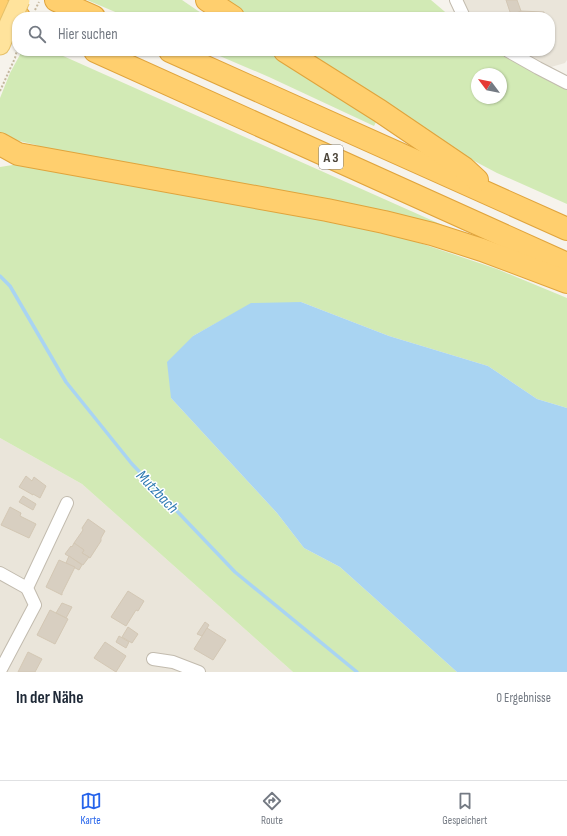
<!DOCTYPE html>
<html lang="de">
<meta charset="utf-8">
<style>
body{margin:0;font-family:"Sofia Sans Condensed",sans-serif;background:#f2f2f3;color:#1f2937}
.compass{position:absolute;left:471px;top:68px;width:36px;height:36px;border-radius:50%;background:#fff;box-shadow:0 1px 3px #0004;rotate:302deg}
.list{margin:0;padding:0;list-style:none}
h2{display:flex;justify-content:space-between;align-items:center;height:52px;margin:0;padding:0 16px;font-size:17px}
h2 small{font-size:13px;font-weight:400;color:#747a83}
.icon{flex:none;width:22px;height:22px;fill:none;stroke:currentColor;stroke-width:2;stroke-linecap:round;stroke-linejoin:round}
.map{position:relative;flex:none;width:567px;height:672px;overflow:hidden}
.search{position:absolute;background:#fff;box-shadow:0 1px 3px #0004;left:12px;right:12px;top:12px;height:44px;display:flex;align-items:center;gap:10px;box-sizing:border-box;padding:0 14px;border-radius:16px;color:#747a83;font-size:15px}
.sheet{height:108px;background:#fff}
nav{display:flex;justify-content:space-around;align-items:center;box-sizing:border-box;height:56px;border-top:1px solid #e0e1e3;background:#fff;font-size:11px;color:#747a83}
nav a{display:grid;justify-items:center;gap:2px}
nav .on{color:#2563eb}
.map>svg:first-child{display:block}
</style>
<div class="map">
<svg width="567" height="672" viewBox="0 0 567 672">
<rect width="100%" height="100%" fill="#f6f3ec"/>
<g fill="#eae5da">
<path d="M453,0H567V60L565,63L537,71L503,51H550V17H460Z"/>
<path d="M0,438L82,484L293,672H0Z"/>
</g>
<g fill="#d2eab5" fill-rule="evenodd">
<path d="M87,0H182L207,17H127Z"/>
<path d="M225,0H431L451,17H250Z"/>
<path d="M22,51H52L449,228L43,149L36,145L11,139L0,133V98L10,73Z"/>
<path d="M208,51H269L294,65L377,120L374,126L269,77Z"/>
<path d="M300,51H503L567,85V204L497,173L444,145ZM477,74H501V98H477Z"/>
<path d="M19,164L321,219L411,240L497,269L567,298V408L537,399L488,366L389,336L301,302L220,321L193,336L171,398L277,513L304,548L340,567L457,672H293L82,484L0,438V167Z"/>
</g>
<path fill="#a9d4f2" d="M301,302L389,336L488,366L537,399L567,408V672H457L340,567L304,548L277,513L171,398L167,362L193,336L251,303Z"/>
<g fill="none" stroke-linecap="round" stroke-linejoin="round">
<path stroke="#a9d4f2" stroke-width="3.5" d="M0,276L10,286L66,382L132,464L235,572L357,672"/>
</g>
<g fill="#d8cfc1" stroke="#d3c7b4">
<path d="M506,0H517L521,11L511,15Z"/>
<path d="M520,11L544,12V17H520Z"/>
<path d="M26,476L32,481L34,477L46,486L40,498L33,494V495L19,487Z"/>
<path d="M23,496L36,504L33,510L19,502Z"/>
<path d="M10,507L21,513L20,516L36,524L29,538L1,525Z"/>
<path d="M88,519L105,531L101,538V541L90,558L82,553L84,550L74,543L83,530L82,528Z"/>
<path d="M74,543L84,550L82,553L89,557L83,565L65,554L71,546L72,547Z"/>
<path d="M69,556L82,565L79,570L66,563Z"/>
<path d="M59,560L75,567L62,593V595L46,587Z"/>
<path d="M128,591L144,601L138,611L136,610L126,626L111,617Z"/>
<path d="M62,603L72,607L66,618L56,613Z"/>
<path d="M50,610L68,619L55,644L37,635Z"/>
<path d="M205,622L209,625L202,636L197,634Z"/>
<path d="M128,627L138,634L132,643L122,637Z"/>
<path d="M207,628L226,640L213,660L194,649Z"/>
<path d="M119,636L129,642L126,648L116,642Z"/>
<path d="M105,642L126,656L116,672L94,658Z"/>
<path d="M28,652L42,659L35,672H18Z"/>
</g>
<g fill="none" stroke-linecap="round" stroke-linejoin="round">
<defs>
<g id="minor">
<path d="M456,0L464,17"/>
<path d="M508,51L538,68L567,83"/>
<path d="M0,573L27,588"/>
<path d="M153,659L173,662L199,672"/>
<path d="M0,671L35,605L27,588L67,503"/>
</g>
<path id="primary" d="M0,45L6,31"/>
<g id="motorway">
<path d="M56,0L94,17"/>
<path d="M207,0L233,17"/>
<path d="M0,9L19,17"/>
<path d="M95,51L567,264"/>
<path d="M170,51L567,229"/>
<path d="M285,51L380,111L464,168L477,180"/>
<path d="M0,144L18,154L327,210L384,222L432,234L482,250L567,282"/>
</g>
</defs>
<use href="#minor" stroke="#c2bbae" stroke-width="14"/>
<use href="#primary" stroke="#e6c16a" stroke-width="21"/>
<use href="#motorway" stroke="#e0a43c" stroke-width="24"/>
<g stroke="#c4b79f" stroke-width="2" stroke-dasharray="2 2" stroke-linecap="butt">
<path d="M35,10L39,2"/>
<path d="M0,91L15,58L17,50"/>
</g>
<use href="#minor" stroke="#fff" stroke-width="12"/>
<use href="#primary" stroke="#ffe39c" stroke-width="19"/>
<use href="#motorway" stroke="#ffcf6e" stroke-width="22"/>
<defs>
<path id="primary-bridge" d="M6,31L20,0"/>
</defs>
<use href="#primary-bridge" stroke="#e6c16a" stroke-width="21" stroke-linecap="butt"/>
<use href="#primary-bridge" stroke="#ffe39c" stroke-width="19"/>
</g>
<g text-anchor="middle" stroke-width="3" stroke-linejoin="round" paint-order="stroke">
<rect fill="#fff" stroke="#817c74" stroke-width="1" x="319" y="145" width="24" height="24" rx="3"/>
<g font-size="14" font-weight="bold" fill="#4b4439">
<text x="331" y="162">A 3</text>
</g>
<g font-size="16" font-style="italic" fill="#2e7ab2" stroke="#fff">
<text transform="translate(158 491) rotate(46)" y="6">Mutzbach</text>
</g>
</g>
</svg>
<svg class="compass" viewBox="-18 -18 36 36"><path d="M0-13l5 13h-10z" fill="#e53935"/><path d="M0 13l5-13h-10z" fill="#747a83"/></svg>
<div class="search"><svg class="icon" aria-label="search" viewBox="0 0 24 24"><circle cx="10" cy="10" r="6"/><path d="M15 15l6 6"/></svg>Hier suchen</div>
</div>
<section class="sheet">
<h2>In der Nähe<small>0 Ergebnisse</small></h2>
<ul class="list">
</ul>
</section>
<nav>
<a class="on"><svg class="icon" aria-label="map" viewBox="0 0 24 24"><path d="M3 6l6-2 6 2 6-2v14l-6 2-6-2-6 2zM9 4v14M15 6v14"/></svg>Karte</a>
<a><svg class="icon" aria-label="directions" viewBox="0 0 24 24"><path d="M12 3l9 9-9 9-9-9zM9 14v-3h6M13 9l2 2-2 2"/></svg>Route</a>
<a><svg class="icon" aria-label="saved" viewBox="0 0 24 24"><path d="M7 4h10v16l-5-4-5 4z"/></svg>Gespeichert</a>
</nav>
